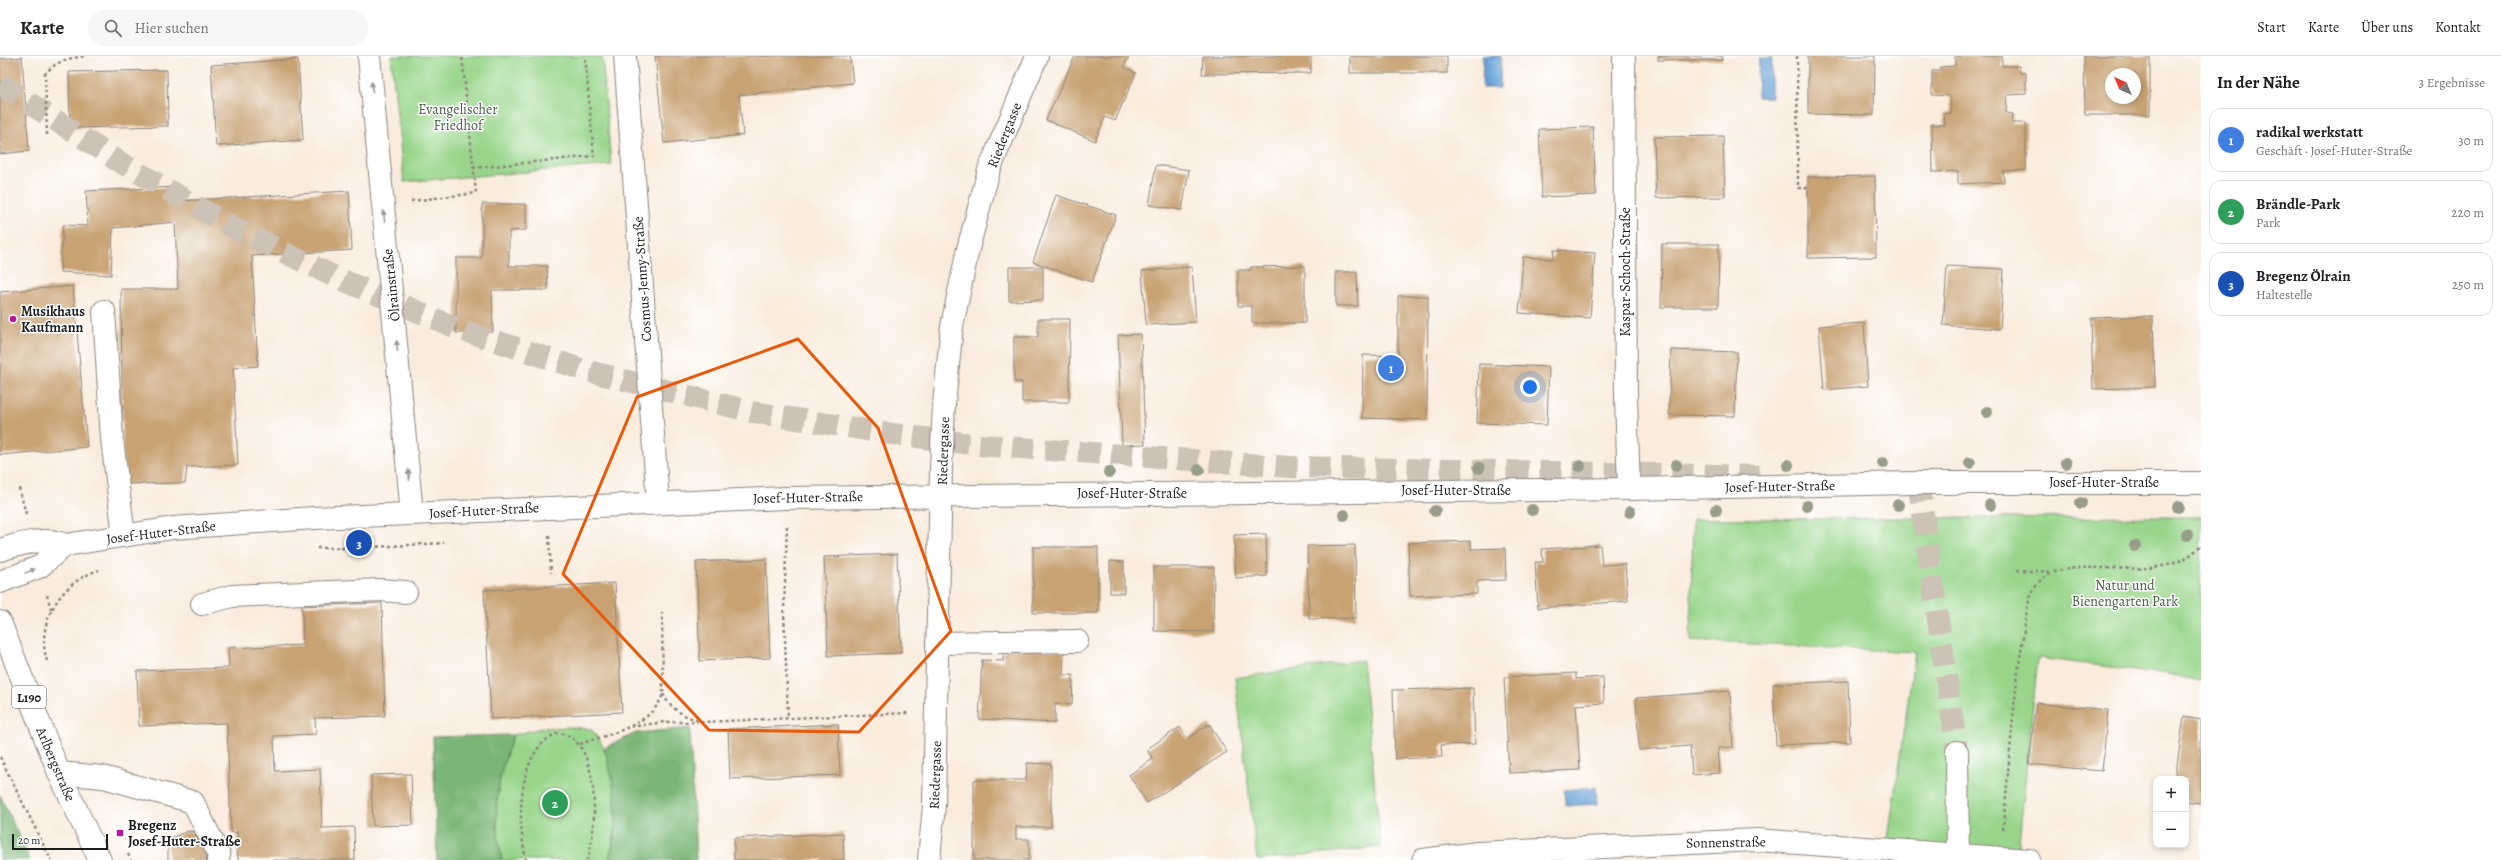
<!DOCTYPE html>
<html lang="de">
<meta charset="utf-8">
<style>
body{margin:0;font-family:Alegreya,serif;background:#f6f6f6;color:#202124}
.controls{position:absolute;right:12px;bottom:12px;display:grid;overflow:hidden;border-radius:8px;box-shadow:0 2px 6px #0003}
.controls button{width:36px;height:36px;display:grid;place-items:center;padding:0;border:0;border-bottom:1px solid #e0e0e0;background:#fff;color:#202124;font:20px sans-serif}
.compass{position:absolute;left:2105px;top:12px;width:36px;height:36px;border-radius:50%;background:#fff;box-shadow:0 2px 6px #0003;rotate:316deg}
.scale{position:absolute;left:12px;bottom:10px;width:96px;box-sizing:border-box;padding-left:4px;border:2px solid #1c1c1c;border-top:0;font-size:11px;line-height:14px;white-space:nowrap;color:#1c1c1c;-webkit-text-stroke:3px #fff;paint-order:stroke}
.you{position:absolute;left:1530px;top:331px;width:14px;height:14px;margin:-10px;border:3px solid #fff;border-radius:50%;background:#1a73e8;box-shadow:0 0 0 6px #1a73e833}
.badge{display:grid;place-items:center;width:26px;height:26px;border-radius:50%;background:#0b8043;color:#fff;font-size:13px;font-weight:700}
.pin{position:absolute;translate:-50% -50%;border:2px solid #fff;box-shadow:0 1px 4px #0006}
.list{margin:0;padding:0;list-style:none}
h2{display:flex;justify-content:space-between;align-items:center;height:52px;margin:0;padding:0 16px;font-size:17px}
h2 small{font-size:13px;font-weight:400;color:#757577}
.list li{display:grid;grid-template-columns:26px 1fr auto;gap:12px;align-items:center;box-sizing:border-box;height:64px;margin:0 8px 8px;padding:0 8px;border:1px solid #e0e0e0;border-radius:12px}
.list b{display:block;font-size:15px;white-space:nowrap}
.list p{margin:0;font-size:13px;white-space:nowrap;color:#757577}
.list em{font-size:13px;font-style:normal;color:#757577}
.icon{flex:none;width:22px;height:22px;fill:none;stroke:currentColor;stroke-width:2;stroke-linecap:round;stroke-linejoin:round}
.map{position:relative;flex:none;width:2201px;height:804px;overflow:hidden}
header{display:flex;align-items:center;gap:24px;box-sizing:border-box;height:56px;padding:0 20px;background:#fff;border-bottom:1px solid #e0e0e0}
header strong{font-size:19px}
nav{display:flex;gap:22px;margin-inline-start:auto;font-size:14px}
.search{width:280px;height:36px;background:#f6f6f6;display:flex;align-items:center;gap:10px;box-sizing:border-box;padding:0 14px;border-radius:22px;color:#757577;font-size:15px}
main{display:flex}
aside{flex:1;background:#fff}
.map>svg:first-child{display:block}
</style>
<header>
<strong>Karte</strong>
<div class="search"><svg class="icon" aria-label="search" viewBox="0 0 24 24"><circle cx="10" cy="10" r="6"/><path d="M15 15l6 6"/></svg>Hier suchen</div>
<nav><a>Start</a><a>Karte</a><a>Über uns</a><a>Kontakt</a></nav>
</header>
<main>
<div class="map">
<svg width="2201" height="804" viewBox="0 0 2201 804">
<rect width="100%" height="100%" fill="#fff"/>
<filter id="ink" filterUnits="userSpaceOnUse"><feTurbulence type="fractalNoise" baseFrequency=".025" numOctaves="2"/><feDisplacementMap in="SourceGraphic" scale="8" xChannelSelector="R" yChannelSelector="G"/><feConvolveMatrix kernelMatrix="1 2 1 2 8 2 1 2 1" color-interpolation-filters="sRGB"/></filter>
<filter id="wash" filterUnits="userSpaceOnUse"><feTurbulence type="fractalNoise" baseFrequency=".012" numOctaves="4" result="noise"/><feDisplacementMap in="SourceGraphic" scale="16" xChannelSelector="R" yChannelSelector="G"/><feGaussianBlur stdDeviation="0.9" result="paint"/><feColorMatrix in="noise" values="0 0 0 0 0 0 0 0 0 0 0 0 0 0 0 0 0 1.4 0 .05"/><feComposite in="paint" operator="in"/></filter>
<g filter="url(#wash)">
<rect width="100%" height="100%" fill="#f9ecdd"/>
<g fill="#98d58a" stroke="#5a7853">
<path d="M391,0H602L611,109L404,126Z"/>
<path d="M2201,461V625L2167,618L2038,602L2017,804L1885,803L1915,596L1690,585L1693,463Z"/>
<path d="M1362,604L1381,791L1257,804L1235,622Z"/>
<path d="M573,671L592,674C596,680 601,686 604,692C618,719 619,776 608,804H502C492,755 496,726 513,679L542,672Z"/>
</g>
<g fill="#7ab676" stroke="#4b6949">
<path d="M690,672L696,804H608C622,770 615,727 604,692L636,677Z"/>
<path d="M513,679C496,726 492,755 502,804H437L433,681Z"/>
<path d="M0,739L30,804H0Z"/>
</g>
<g fill="#659fd5" stroke="#405e78">
<path d="M1483,0H1501L1500,32H1482Z"/>
<path d="M1759,2H1772L1771,41H1757Z"/>
<path d="M1596,731L1597,748L1565,750L1564,734Z"/>
</g>
<g id="blocks">
<g fill="#c8a273" fill-rule="evenodd">
<path d="M655,0H850L853,27L739,39L743,79L664,87Z"/>
<path d="M1075,0H1129L1124,11L1136,17L1115,65L1105,61L1095,85L1046,64Z"/>
<path d="M1203,0H1311V17L1202,18Z"/>
<rect x="1350" y="0" width="97" height="17"/>
<rect x="1658" y="0" width="64" height="4"/>
<path d="M1808,0H1875L1874,59L1808,58Z"/>
<path d="M1955,0H2002V10H2019L2020,17H2026V38L2007,39L2006,57L2013,58L2012,67H2026V114L2003,115L2004,126L1958,128V115L1933,116L1932,68L1945,69L1944,58L1951,57L1950,40L1932,39V15H1940V11L1955,10Z"/>
<path d="M2084,0H2150V59H2085ZM2111,18H2135V42H2111Z"/>
<path d="M22,1L29,95L0,98V3Z"/>
<path d="M298,3L303,84L216,90L211,9Z"/>
<path d="M167,14L168,70L70,72L69,16Z"/>
<path d="M1593,71L1596,139L1542,141L1539,73Z"/>
<path d="M1723,80L1725,141L1656,142L1654,81Z"/>
<path d="M1156,109L1189,114L1182,154L1149,149Z"/>
<path d="M1875,120L1876,201L1808,202V121Z"/>
<path d="M178,131V145L349,135L352,194L252,200L258,310L233,312L238,409L187,411L185,427L123,428L121,233H178L175,166L113,172L111,219L60,216L63,169L88,170L86,135Z"/>
<path d="M1056,139L1116,159L1092,226L1033,206Z"/>
<path d="M482,148H526V174L509,175V210H547L548,234H492L493,276L456,277V202H482Z"/>
<path d="M1662,188H1719L1718,251H1661Z"/>
<path d="M1554,194L1595,197L1590,262L1519,257L1523,201L1553,203Z"/>
<path d="M1305,210V267H1252V250H1238V214H1251V211Z"/>
<path d="M1947,210L2004,213L2000,273L1943,269Z"/>
<path d="M1009,211H1043V244L1009,245Z"/>
<path d="M1192,211L1196,266L1146,269L1142,215Z"/>
<path d="M1336,216H1357L1358,250H1336Z"/>
<path d="M73,230L87,391L0,399V236Z"/>
<path d="M1398,240H1428L1427,364L1362,362L1363,299L1398,300Z"/>
<path d="M2153,260L2155,331L2093,333L2091,262Z"/>
<path d="M1038,263H1070L1069,346H1022V326H1014V281H1038Z"/>
<path d="M1864,267L1868,330L1824,334L1819,270Z"/>
<path d="M1141,278L1145,388L1122,389L1118,279Z"/>
<path d="M1671,294L1737,296L1735,360L1669,359Z"/>
<path d="M1479,308L1549,311L1547,369L1477,367Z"/>
<path d="M1266,478L1267,520L1236,522L1234,479Z"/>
<path d="M1471,485V493L1505,492L1506,524L1477,525V538L1410,540L1408,487Z"/>
<path d="M1355,489L1356,562L1309,563L1307,490Z"/>
<path d="M1600,489L1602,509L1625,508L1628,545L1538,552L1535,506H1543L1542,493Z"/>
<rect x="1033" y="491" width="65" height="66"/>
<path d="M897,498L901,597L828,600L824,501Z"/>
<path d="M766,503L770,602L700,605L696,506Z"/>
<path d="M1110,505L1124,506V537H1110Z"/>
<path d="M1154,511H1214L1213,576L1154,575Z"/>
<path d="M615,527L622,656L491,663L484,534Z"/>
<path d="M382,547L385,660L315,662L316,678L274,680L275,715L320,713L322,772L354,771L355,804H238L237,776L231,777L227,667L139,670L137,615L229,612L228,592L303,589L302,550Z"/>
<path d="M1004,592L1064,595L1063,619H1073L1072,649L1055,648V667L979,663L982,604L1003,605Z"/>
<path d="M1576,617V623L1603,621L1604,647L1576,649L1580,714L1509,717L1504,621Z"/>
<path d="M1848,625L1850,686L1776,689L1773,628Z"/>
<path d="M1473,632L1475,688L1441,689L1442,701L1395,703L1393,634Z"/>
<path d="M1730,635L1733,691L1718,692L1720,717L1692,719L1690,690L1639,694L1636,642Z"/>
<path d="M2036,647L2108,654L2102,715L2029,708Z"/>
<path d="M2184,661L2201,664V748L2186,746V723H2175Z"/>
<path d="M838,668L840,719L730,723L728,673Z"/>
<path d="M1209,668L1227,696L1147,747L1129,719L1153,703L1147,693L1180,671L1187,683Z"/>
<path d="M1027,707L1051,708V771H1016V783H1029V804H974V724H1026Z"/>
<path d="M411,718L413,769L373,770L371,719Z"/>
<path d="M188,775L196,776L210,795L209,804H168V788L173,781Z"/>
<path d="M843,777L844,804H734V782Z"/>
</g>
</g>
</g>
<g filter="url(#ink)">
<use href="#blocks" fill-opacity="0" stroke="#8a847c" stroke-width="1"/>
<g fill="none" stroke-linecap="round" stroke-linejoin="round">
<path stroke="#cdc2b6" stroke-width="22" stroke-dasharray="22 11" stroke-linecap="butt" d="M1918,424L1957,696"/>
<path stroke="#cdc2b6" stroke-width="22" stroke-dasharray="22 11" stroke-linecap="butt" d="M0,28L118,105L234,172L333,220L459,273L584,314L753,356L885,377L979,389L1290,411L1764,420"/>
<defs>
<g id="minor">
<path d="M369,0L412,458"/>
<path d="M625,0L658,446"/>
<path d="M1624,0L1626,341L1629,433"/>
<path d="M104,255L112,383L124,480"/>
<path d="M202,548L232,540L380,534L406,536"/>
<path d="M937,587L1077,585"/>
<path d="M1957,696L1958,804"/>
<path d="M59,717L103,721L193,746L219,799L218,804"/>
<path d="M929,804L934,749L941,412L944,348L952,270L968,193L989,114L1037,0"/>
<path d="M1423,804L1478,797L1757,784L2029,804"/>
</g>
<g id="major">
<path d="M0,494C18,488 47,480 65,489L173,472L314,462L786,442L1629,433L1912,427H2201"/>
<path d="M0,526L39,511L65,489"/>
<path d="M0,566L59,717L100,804"/>
</g>
</defs>
<use href="#minor" stroke="#8a847c" stroke-width="24"/>
<use href="#major" stroke="#8a847c" stroke-width="24"/>
<g stroke="#8a847c" stroke-width="2.5" stroke-dasharray="3 3" stroke-linecap="butt">
<path d="M1797,0L1798,132H1808"/>
<path d="M47,79L45,18C57,4 69,2 87,0"/>
<path d="M473,112L594,100L585,0"/>
<path d="M411,145L476,137L462,0"/>
<path d="M19,432L26,458"/>
<path d="M787,470L784,555L788,662"/>
<path d="M549,480L551,517"/>
<path d="M317,492H354L444,487"/>
<path d="M2017,514L2051,516"/>
<path d="M47,539L51,553"/>
<path d="M47,605C35,566 61,526 99,514"/>
<path d="M663,638C671,654 686,661 702,666L908,657"/>
<path d="M631,671L664,666H698"/>
<path d="M580,688C609,678 652,670 663,638L662,556"/>
<path d="M0,701L51,804"/>
<path d="M2003,774C2009,710 2013,645 2023,581C2026,565 2026,545 2035,531C2062,488 2161,538 2201,489"/>
<path d="M128,798L131,804"/>
<path d="M526,804C517,767 516,693 558,677C601,680 598,775 587,804"/>
</g>
<use href="#minor" stroke="#fff" stroke-width="22"/>
<use href="#major" stroke="#fff" stroke-width="22"/>
</g>
<g fill="#979d88">
<circle cx="1987" cy="356" r="6"/>
<circle cx="1883" cy="407" r="6"/>
<circle cx="1970" cy="407" r="6"/>
<circle cx="2066" cy="407" r="6"/>
<circle cx="1676" cy="409" r="6"/>
<circle cx="1788" cy="409" r="6"/>
<circle cx="1580" cy="410" r="6"/>
<circle cx="1479" cy="412" r="6"/>
<circle cx="1199" cy="414" r="6"/>
<circle cx="1109" cy="416" r="6"/>
<circle cx="2081" cy="447" r="6"/>
<circle cx="1898" cy="449" r="6"/>
<circle cx="1990" cy="449" r="6"/>
<circle cx="1807" cy="450" r="6"/>
<circle cx="2178" cy="451" r="6"/>
<circle cx="1532" cy="454" r="6"/>
<circle cx="1716" cy="454" r="6"/>
<circle cx="1435" cy="455" r="6"/>
<circle cx="1630" cy="456" r="6"/>
<circle cx="1344" cy="459" r="6"/>
<circle cx="2187" cy="479" r="6"/>
<circle cx="2135" cy="490" r="6"/>
</g>
<defs><path id="oneway-solid" d="M-6-.8H1V-3.2L6.5 0L1 3.2V.8H-6Z"/></defs>
<g fill="#999">
<use href="#oneway-solid" transform="translate(372 31) rotate(-95)"/>
<use href="#oneway-solid" transform="translate(384 160) rotate(-96)"/>
<use href="#oneway-solid" transform="translate(397 290) rotate(-96)"/>
<use href="#oneway-solid" transform="translate(409 419) rotate(-95)"/>
<use href="#oneway-solid" transform="translate(30 515) rotate(-22)"/>
</g>
</g>
<path fill="none" stroke="#e8590c" stroke-width="3" stroke-linejoin="round" d="M798,283L878,372L951,575L859,676L709,674L563,518L637,341Z"/>
<g fill="#b5179e" stroke="#fff" stroke-width="1.5">
<circle cx="13" cy="263" r="4"/>
<rect x="116" y="773" width="8" height="8" rx="2"/>
</g>
<g text-anchor="middle" stroke-width="3" stroke-linejoin="round" paint-order="stroke">
<rect fill="#fff" stroke="#606060" stroke-width="1" x="12" y="630" width="34" height="22" rx="3"/>
<g font-size="13" font-weight="bold" fill="#1c1c1c">
<text x="29" y="646">L190</text>
</g>
<g font-size="14" fill="#475d42" stroke="#fff">
<text x="458" y="58">Evangelischer<tspan x="458" dy="16">Friedhof</tspan></text>
<text x="2125" y="534">Natur und<tspan x="2125" dy="16">Bienengarten Park</tspan></text>
</g>
<g font-size="14" fill="#1c1c1c" stroke="#fff">
<text transform="translate(1004 79) rotate(-68)" y="5">Riedergasse</text>
<text transform="translate(1625 216) rotate(-90)" y="5">Kaspar-Schoch-Straße</text>
<text transform="translate(642 223) rotate(-94)" y="5">Cosmus-Jenny-Straße</text>
<text transform="translate(391 229) rotate(-96)" y="5">Ölrainstraße</text>
<text transform="translate(943 395) rotate(-88)" y="5">Riedergasse</text>
<text x="2104" y="431">Josef-Huter-Straße</text>
<text transform="translate(1780 430) rotate(-1)" y="5">Josef-Huter-Straße</text>
<text x="1456" y="439">Josef-Huter-Straße</text>
<text x="1132" y="442">Josef-Huter-Straße</text>
<text transform="translate(808 441) rotate(-1)" y="5">Josef-Huter-Straße</text>
<text transform="translate(484 454) rotate(-3)" y="5">Josef-Huter-Straße</text>
<text transform="translate(161 476) rotate(-7)" y="5">Josef-Huter-Straße</text>
<text transform="translate(56 708) rotate(67)" y="5">Arlbergstraße</text>
<text transform="translate(935 719) rotate(-88)" y="5">Riedergasse</text>
<text transform="translate(1726 786) rotate(-1)" y="5">Sonnenstraße</text>
</g>
<g font-size="14" font-weight="bold" fill="#1c1c1c" stroke="#fff" text-anchor="start">
<text x="21" y="260">Musikhaus<tspan x="21" dy="16">Kaufmann</tspan></text>
<text x="128" y="774">Bregenz<tspan x="128" dy="16">Josef-Huter-Straße</tspan></text>
</g>
</g>
</svg>
<div class="controls">
<button>+</button>
<button>−</button>
</div>
<svg class="compass" viewBox="-18 -18 36 36"><path d="M0-13l5 13h-10z" fill="#e53935"/><path d="M0 13l5-13h-10z" fill="#757577"/></svg>
<div class="scale">20 m</div>
<div class="you"></div>
<div class="pin badge" style="left:1391px;top:312px;background:#3f7fe0">1</div>
<div class="pin badge" style="left:555px;top:747px;background:#2e9e5b">2</div>
<div class="pin badge" style="left:359px;top:487px;background:#1a4fb4">3</div>
</div>
<aside>
<h2>In der Nähe<small>3 Ergebnisse</small></h2>
<ul class="list">
<li><span class="badge" style="background:#3f7fe0">1</span><div><b>radikal werkstatt</b><p>Geschäft · Josef-Huter-Straße</p></div><em>30 m</em></li>
<li><span class="badge" style="background:#2e9e5b">2</span><div><b>Brändle-Park</b><p>Park</p></div><em>220 m</em></li>
<li><span class="badge" style="background:#1a4fb4">3</span><div><b>Bregenz Ölrain</b><p>Haltestelle</p></div><em>250 m</em></li>
</ul>
</aside>
</main>
